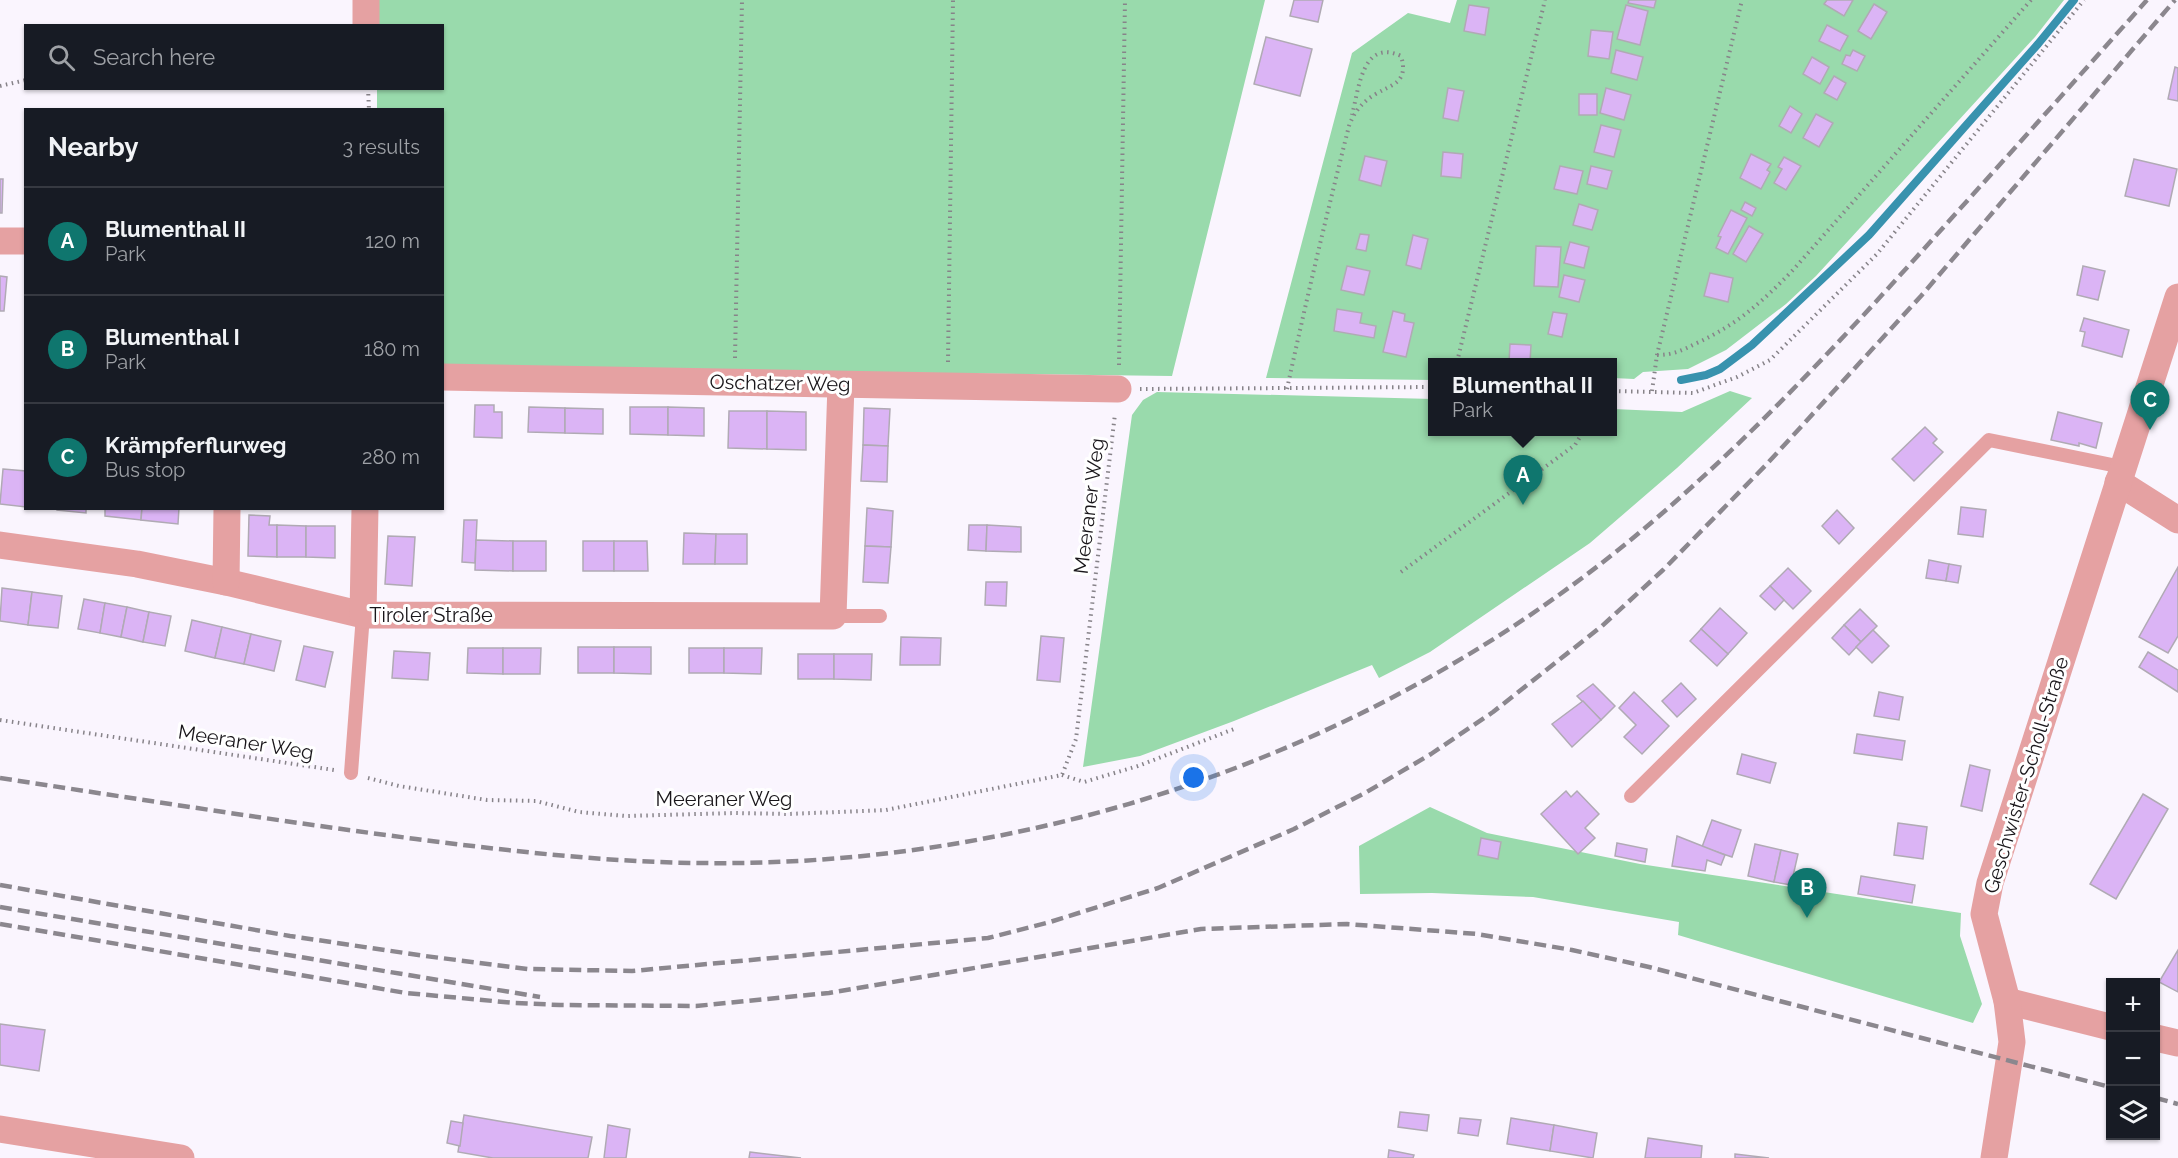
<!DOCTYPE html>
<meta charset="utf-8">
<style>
body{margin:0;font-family:Raleway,sans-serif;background:#242831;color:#f1f3f6}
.controls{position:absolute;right:18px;bottom:18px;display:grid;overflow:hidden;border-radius:0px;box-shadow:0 2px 4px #0004}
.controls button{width:54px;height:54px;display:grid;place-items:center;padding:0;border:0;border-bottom:2px solid #363941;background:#171b24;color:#f1f3f6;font:30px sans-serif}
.you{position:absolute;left:1194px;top:778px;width:21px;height:21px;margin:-15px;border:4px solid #fff;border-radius:50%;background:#1a73e8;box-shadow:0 0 0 9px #1a73e833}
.badge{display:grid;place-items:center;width:39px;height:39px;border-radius:50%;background:#0f766e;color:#fff;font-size:20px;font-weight:700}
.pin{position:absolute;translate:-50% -50px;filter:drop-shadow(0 2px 3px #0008)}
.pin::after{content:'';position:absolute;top:32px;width:21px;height:18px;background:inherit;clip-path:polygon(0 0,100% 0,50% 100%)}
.popup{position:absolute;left:1428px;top:358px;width:189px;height:78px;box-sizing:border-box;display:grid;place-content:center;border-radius:0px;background:#171b24;filter:drop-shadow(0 2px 4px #0005);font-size:20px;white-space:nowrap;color:#9ea1a6}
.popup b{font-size:22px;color:#f1f3f6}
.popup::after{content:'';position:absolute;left:50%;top:100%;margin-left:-12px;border:12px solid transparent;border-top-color:#171b24}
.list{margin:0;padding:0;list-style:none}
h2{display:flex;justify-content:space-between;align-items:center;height:78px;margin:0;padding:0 24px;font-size:26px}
h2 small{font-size:20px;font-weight:400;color:#9ea1a6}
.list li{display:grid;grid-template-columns:39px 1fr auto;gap:18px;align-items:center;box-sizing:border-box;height:108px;padding:0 24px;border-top:2px solid #363941}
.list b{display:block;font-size:22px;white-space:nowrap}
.list p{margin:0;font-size:20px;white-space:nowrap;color:#9ea1a6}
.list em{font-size:20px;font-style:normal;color:#9ea1a6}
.icon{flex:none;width:33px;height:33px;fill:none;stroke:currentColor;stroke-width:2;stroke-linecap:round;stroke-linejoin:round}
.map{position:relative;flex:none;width:2178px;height:1158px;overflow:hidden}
.search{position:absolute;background:#171b24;box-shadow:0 2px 4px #0004;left:24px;top:24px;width:420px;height:66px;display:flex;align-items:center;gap:15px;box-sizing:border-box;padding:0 21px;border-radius:0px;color:#9ea1a6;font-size:22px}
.panel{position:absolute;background:#171b24;box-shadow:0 2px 4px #0004;left:24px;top:108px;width:420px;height:402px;border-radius:0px}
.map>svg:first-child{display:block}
</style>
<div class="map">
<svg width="2178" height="1158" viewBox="0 0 2178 1158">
<rect width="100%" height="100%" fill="#faf5fe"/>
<g fill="#99daac">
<path d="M379,0H1265L1172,376L443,367L442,110H377V89L442,88V26L378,25Z"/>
<path d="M1457,0H2064L2035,37L1816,276L1786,304L1726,350L1688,369L1643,372L1634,379L1613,378V362H1433V380L1266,378L1352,53L1408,13L1450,23Z"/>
<path d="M1730,391L1752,398L1677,468L1590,543L1430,652L1379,678L1372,665L1234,721L1140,756L1083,767L1132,415L1143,400L1157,392L1433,399V432H1613V409L1682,412Z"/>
<path d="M1430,807L1487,833L1640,864L1961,913L1960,936L1982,1004L1973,1023L1678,935L1679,922L1533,897L1432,893L1360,894L1359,846Z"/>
</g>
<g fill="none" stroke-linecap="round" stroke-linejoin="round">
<path stroke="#3892ae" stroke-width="8" d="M1681,380L1706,375L1720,369L1752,345L1869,235L2038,44L2074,0"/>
</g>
<g fill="#dbb4f5" stroke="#b0aab4" stroke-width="1.5">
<path d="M1294,0H1323L1318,22L1290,16Z"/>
<path d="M1629,0H1656L1654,8L1628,3Z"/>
<path d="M1827,0H1853L1844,16L1824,4Z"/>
<path d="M1874,4L1887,12L1871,39L1858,31Z"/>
<path d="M1469,5L1489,8L1485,35L1464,31Z"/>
<path d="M1626,5L1648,11L1640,45L1617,39Z"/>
<path d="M1827,25L1848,36L1840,51L1819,41Z"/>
<path d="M1591,30L1613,32L1609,59L1588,56Z"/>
<path d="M1266,37L1312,49L1300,96L1254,84Z"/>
<path d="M1616,50L1643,57L1637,80L1611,73Z"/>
<path d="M1853,50L1865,56L1857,71L1842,64L1846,55L1850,56Z"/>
<path d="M1812,57L1829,67L1820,84L1803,74Z"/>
<path d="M2175,67L2178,68V101L2168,99Z"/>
<path d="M1834,76L1846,83L1837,100L1824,93Z"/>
<path d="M1448,88L1464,91L1458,121L1443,118Z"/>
<path d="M1606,88L1631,95L1624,120L1600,113Z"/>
<rect x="1579" y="94" width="18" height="21"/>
<path d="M1790,106L1802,114L1791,133L1779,126Z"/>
<path d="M1816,114L1833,123L1819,147L1803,138Z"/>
<path d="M1601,125L1621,130L1614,157L1594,152Z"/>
<path d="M1443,152L1463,154L1461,178L1441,176Z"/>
<path d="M1751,154L1771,164L1767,170L1770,172L1761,189L1740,178Z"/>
<path d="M1365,156L1387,161L1381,186L1359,180Z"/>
<path d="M1784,157L1801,166L1786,190L1774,183L1782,169L1778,167Z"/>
<path d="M2134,159L2177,169L2169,206L2125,196Z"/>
<path d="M1560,166L1583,171L1577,194L1554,189Z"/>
<path d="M1591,166L1612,171L1607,189L1587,184Z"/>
<path d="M0,179H3L2,213H0Z"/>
<path d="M1745,202L1756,208L1752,216L1741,210Z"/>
<path d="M1579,204L1598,210L1592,230L1573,225Z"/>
<path d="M1731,210L1747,218L1728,254L1716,248L1721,237L1718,236Z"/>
<path d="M1749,226L1763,234L1746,262L1733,254Z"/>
<path d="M1360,234L1369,235L1366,251L1356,249Z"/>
<path d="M1413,235L1428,239L1421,269L1406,265Z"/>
<path d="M1570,242L1589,247L1584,268L1564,263Z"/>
<path d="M1536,246L1561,247L1558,287L1534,286Z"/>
<path d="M1347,266L1370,271L1364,295L1341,290Z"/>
<path d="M2083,266L2105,271L2098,300L2077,295Z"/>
<path d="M1710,273L1733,278L1728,302L1704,296Z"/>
<path d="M1564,275L1585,280L1579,302L1559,297Z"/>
<path d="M0,276L7,277L4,311H0Z"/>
<path d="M1337,309L1362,313L1360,323L1376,326L1374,338L1334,331Z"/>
<path d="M1393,311L1405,314L1404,321L1414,323L1406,357L1383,352Z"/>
<path d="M1553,312L1567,314L1562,337L1548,334Z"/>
<path d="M2084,318L2129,330L2122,357L2082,346L2085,332L2080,331Z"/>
<path d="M1510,344L1531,345L1530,362H1509Z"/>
<path d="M475,405H494V412H502V438L474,437Z"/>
<path d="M529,407L565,408V433L528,432Z"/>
<path d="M630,407H668V435L630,434Z"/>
<path d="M668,407L704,408V436L668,435Z"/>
<path d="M565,408L603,409V434L565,433Z"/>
<path d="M864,408L890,409L888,446L863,445Z"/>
<path d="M729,411H767V449L728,448Z"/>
<path d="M767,411L806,412V450L767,449Z"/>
<path d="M2058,412L2102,423L2096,448L2079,443V446L2051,440Z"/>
<path d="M1925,427L1937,439L1933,443L1943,452L1914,481L1892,459Z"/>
<path d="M863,445L888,446L887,482L861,481Z"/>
<path d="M3,469L26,471V507L0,504Z"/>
<path d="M1961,507L1986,510L1983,537L1958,534Z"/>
<path d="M57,508H86V513L57,510Z"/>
<path d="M105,508H142L141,520L105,516Z"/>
<path d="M142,508H179L178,524L141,520Z"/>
<path d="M867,508L893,511L891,547L865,546Z"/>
<path d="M1837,510L1854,528L1839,544L1822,526Z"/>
<path d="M249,515L270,516L269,525H277V557L248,556Z"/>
<path d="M464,520H477L475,563L462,562Z"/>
<path d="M277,525L306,526V557H277Z"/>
<path d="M969,525H987L986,551L968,550Z"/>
<path d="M987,525L1021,527V552L986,551Z"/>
<path d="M306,526H335V558L306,557Z"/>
<path d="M684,533L716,534L715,564H683Z"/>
<path d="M716,534H747V564H715Z"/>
<path d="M388,536L415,537L412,586L385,584Z"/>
<path d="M476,540L513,541V571L475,570Z"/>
<rect x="513" y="541" width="33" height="30"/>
<rect x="583" y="541" width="31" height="30"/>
<path d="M614,541H647L648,571H614Z"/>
<path d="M865,546L891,547L888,583L863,582Z"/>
<path d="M1929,560L1949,564L1946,581L1926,578Z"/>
<path d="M1949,564L1961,566L1958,583L1946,581Z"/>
<path d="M2178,567V636L2168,653L2139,637Z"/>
<path d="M1788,568L1811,591L1793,609L1770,586Z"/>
<path d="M986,582H1007L1006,606L985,605Z"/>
<path d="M1770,586L1784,600L1775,610L1760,596Z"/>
<path d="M2,588L32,592L28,625L0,621Z"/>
<path d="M32,592L62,596L58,628L28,625Z"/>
<path d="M84,599L105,603L100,633L78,629Z"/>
<path d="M105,603L127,607L121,637L100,633Z"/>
<path d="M127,607L149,612L143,642L121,637Z"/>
<path d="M1720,608L1747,633L1728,654L1701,629Z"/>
<path d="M1860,609L1877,626L1861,642L1844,625Z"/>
<path d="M149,612L171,616L165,646L143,642Z"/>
<path d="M192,620L222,627L215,658L185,651Z"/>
<path d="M1844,625L1861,642L1849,655L1832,638Z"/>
<path d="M222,627L251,634L244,664L215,658Z"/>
<path d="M1701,629L1728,654L1717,666L1690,641Z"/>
<path d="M1873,630L1889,646L1872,663L1856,647Z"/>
<path d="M251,634L281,641L274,671L244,664Z"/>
<path d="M1041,636L1064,638L1060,682L1037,680Z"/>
<path d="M901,637L941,638L940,665H900Z"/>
<path d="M304,646L333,652L325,687L296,680Z"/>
<rect x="578" y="647" width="36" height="26"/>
<path d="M614,647H651V674L614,673Z"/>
<path d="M468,648H503V674L467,673Z"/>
<path d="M503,648H541L540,674H503Z"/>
<rect x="689" y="648" width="35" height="25"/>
<path d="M724,648H762L761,674L724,673Z"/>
<path d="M394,651L430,653L428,680L392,678Z"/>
<path d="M2148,652L2178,670V692L2139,667Z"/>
<rect x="798" y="654" width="36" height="25"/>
<path d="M834,654H872L871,680L834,679Z"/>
<path d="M1681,683L1696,699L1677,717L1662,701Z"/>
<path d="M1593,684L1615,706L1601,720L1577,696Z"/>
<path d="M1634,692L1669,726L1642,754L1624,737L1636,725L1619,708Z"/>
<path d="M1879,692L1903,697L1899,720L1874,716Z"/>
<path d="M1583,701L1601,720L1572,747L1552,724Z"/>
<path d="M1857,734L1905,741L1902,760L1854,753Z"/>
<path d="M1742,754L1776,763L1770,783L1737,774Z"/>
<path d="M1970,765L1990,770L1982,811L1961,806Z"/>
<path d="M1566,791L1571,797L1577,791L1599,814L1585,828L1595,838L1578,854L1541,814Z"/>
<path d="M2143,794L2168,809L2116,899L2090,884Z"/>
<path d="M1712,820L1741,830L1732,857L1702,847Z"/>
<path d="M1898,823L1927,827L1923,859L1894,855Z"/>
<path d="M1677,836L1725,855L1721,865L1707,860L1705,871L1672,866Z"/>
<path d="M1481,838L1501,842L1498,859L1478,855Z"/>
<path d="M1617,843L1647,849L1645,862L1615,856Z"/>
<path d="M1755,844L1781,850L1774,882L1748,876Z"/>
<path d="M1781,850L1798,854L1791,885L1774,882Z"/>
<path d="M1861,876L1915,885L1912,903L1858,894Z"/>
<path d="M2178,950V992L2159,982Z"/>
<path d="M0,1024L45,1030L39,1071L0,1065Z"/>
<path d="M1400,1112L1429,1115L1427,1131L1398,1127Z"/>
<path d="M464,1115L592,1137L588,1158H493L458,1152Z"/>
<path d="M1460,1118L1481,1120L1478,1136L1458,1133Z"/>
<path d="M1511,1118L1554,1125L1550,1151L1507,1144Z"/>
<path d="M451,1121L463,1123L460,1146L447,1143Z"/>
<path d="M608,1125L630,1129L626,1158H604Z"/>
<path d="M1554,1125L1597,1133L1593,1158L1550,1151Z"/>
<path d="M1648,1138L1702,1146L1701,1158H1645Z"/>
<path d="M1389,1150L1414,1155L1413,1158H1388Z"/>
<path d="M750,1152L801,1158H749Z"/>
<path d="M1735,1154L1769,1158H1735Z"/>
</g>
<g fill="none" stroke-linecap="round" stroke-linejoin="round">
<g stroke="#878389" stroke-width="4" stroke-dasharray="1.5 4.5" stroke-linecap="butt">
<path d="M0,86L26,80"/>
<path d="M368,88L369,110"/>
<path d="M1657,355C1673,355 1683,350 1697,343C1738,324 1762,302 1793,270L2031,0"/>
<path d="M735,358L742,0"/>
<path d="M948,362L953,0"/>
<path d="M1457,362L1545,0"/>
<path d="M1119,365L1125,0"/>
<path d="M1140,389L1433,387"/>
<path d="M1287,389C1306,301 1327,213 1349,126C1353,114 1362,102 1374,95C1392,84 1409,83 1401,56C1362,38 1359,89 1352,115"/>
<path d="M1613,391L1693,393L1737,377L1770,360L1877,254L2084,0"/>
<path d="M1652,391L1657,355L1742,0"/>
<path d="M1401,572L1575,445L1583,432"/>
<path d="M0,720L334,770"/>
<path d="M1062,775L1084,782L1138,766L1234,729"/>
<path d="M368,778L399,786L487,800L536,801L579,812L626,816L735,813L788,814L886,810L1062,775L1076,739L1115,414"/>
</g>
<g stroke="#e5a1a2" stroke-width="14">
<path d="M833,616H880"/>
<path d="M351,773L363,615"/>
<path d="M1631,796L1989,440L2122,467"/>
</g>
<g stroke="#e5a1a2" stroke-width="27">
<path d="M366,24V0"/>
<path d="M0,241H26"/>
<path d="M442,377L1118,389"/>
<path d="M2118,482L2178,520"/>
<path d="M0,545L137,564L226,582L363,615L833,616L841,385"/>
<path d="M226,582L227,508"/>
<path d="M363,615L365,508"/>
<path d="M2007,1001L2110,1027"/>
<path d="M2156,1038L2178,1043"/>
<path d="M0,1129L181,1158"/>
<path d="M1994,1158L2012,1042L2007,1001L1984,914L1990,883L2178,297"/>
</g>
<g stroke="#8b878e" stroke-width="4.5" stroke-dasharray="12 6" stroke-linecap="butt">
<path d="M0,778C138,799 277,821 416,839C510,851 604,862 699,863C1041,868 1383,749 1645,528C1755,435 1853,328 1949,221C2015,148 2081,74 2147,0"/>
<path d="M0,885L290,936L425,956L528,969L632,971L988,938L1050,922L1158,888L1294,829L1365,793L1431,754L1493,712L1602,626L1663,570L1765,466L1921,296L2175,0"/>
<path d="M0,907L540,997"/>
<path d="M0,924L406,993L515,1003L560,1005L696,1006L829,993L1201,929L1347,924L1477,934L1572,950L1649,967L2110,1087"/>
<path d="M2156,1098L2178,1104"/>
</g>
</g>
<g text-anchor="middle" stroke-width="6" stroke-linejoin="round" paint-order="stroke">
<g font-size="20" fill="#19161a" stroke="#fff">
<text transform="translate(780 383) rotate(1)" y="7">Oschatzer Weg</text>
<text transform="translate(1089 506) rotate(-83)" y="7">Meeraner Weg</text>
<text x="431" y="622">Tiroler Straße</text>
<text transform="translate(246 742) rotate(9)" y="7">Meeraner Weg</text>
<text transform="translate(2026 775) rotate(-73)" y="7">Geschwister-Scholl-Straße</text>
<text x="724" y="806">Meeraner Weg</text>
</g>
</g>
</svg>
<div class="controls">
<button>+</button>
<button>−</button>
<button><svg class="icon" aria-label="layers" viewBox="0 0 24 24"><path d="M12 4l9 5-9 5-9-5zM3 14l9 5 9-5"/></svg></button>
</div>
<div class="you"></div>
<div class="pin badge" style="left:1523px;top:505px">A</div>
<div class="popup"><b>Blumenthal II</b>Park</div>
<div class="pin badge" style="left:1807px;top:918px">B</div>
<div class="pin badge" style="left:2150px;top:430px">C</div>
<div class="search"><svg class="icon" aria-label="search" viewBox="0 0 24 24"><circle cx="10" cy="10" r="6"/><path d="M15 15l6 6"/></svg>Search here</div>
<section class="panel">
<h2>Nearby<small>3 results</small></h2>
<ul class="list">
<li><span class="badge">A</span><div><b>Blumenthal II</b><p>Park</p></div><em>120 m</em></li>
<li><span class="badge">B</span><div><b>Blumenthal I</b><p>Park</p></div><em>180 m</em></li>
<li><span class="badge">C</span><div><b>Krämpferflurweg</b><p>Bus stop</p></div><em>280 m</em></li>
</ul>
</section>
</div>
